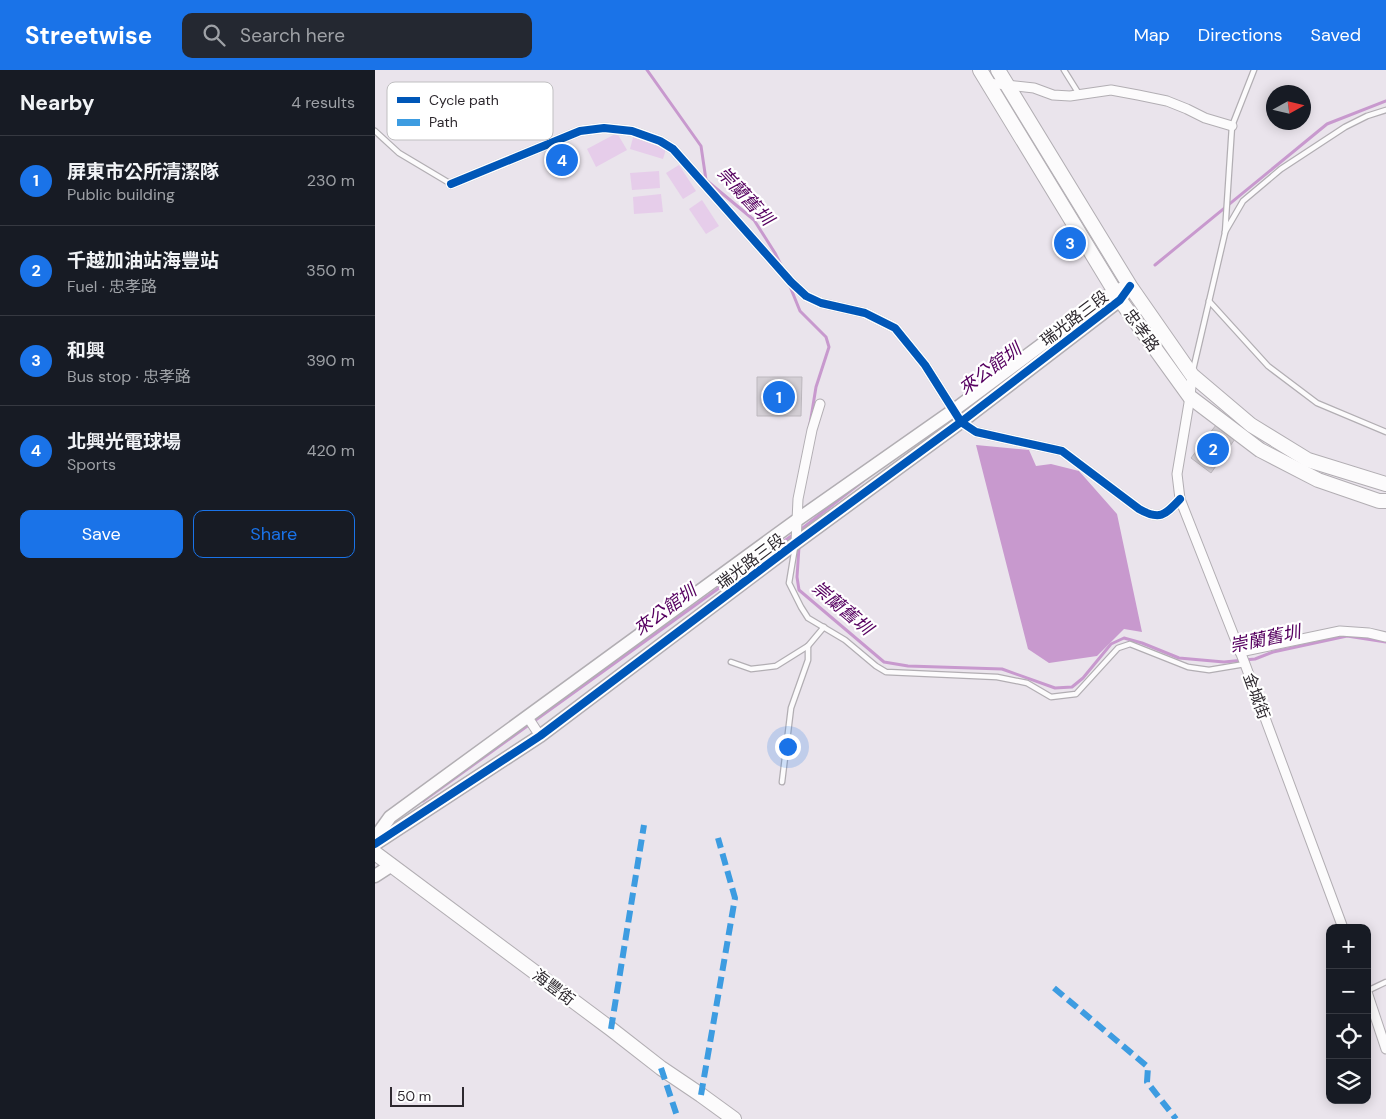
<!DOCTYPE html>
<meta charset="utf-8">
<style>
body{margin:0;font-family:"DM Sans","Noto Sans TC",sans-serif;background:#242831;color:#f1f3f6}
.controls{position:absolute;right:15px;bottom:15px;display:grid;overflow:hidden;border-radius:10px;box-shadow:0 2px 12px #0003}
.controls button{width:45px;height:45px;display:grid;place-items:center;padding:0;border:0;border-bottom:1px solid #363941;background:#171b24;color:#f1f3f6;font:25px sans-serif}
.compass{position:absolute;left:891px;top:15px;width:45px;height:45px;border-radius:50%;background:#171b24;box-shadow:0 2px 12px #0003;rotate:82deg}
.scale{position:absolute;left:15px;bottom:12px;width:74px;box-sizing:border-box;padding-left:5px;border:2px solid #2e292f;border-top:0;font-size:14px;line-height:18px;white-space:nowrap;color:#2e292f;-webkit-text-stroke:4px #fff;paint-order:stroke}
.you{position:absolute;left:412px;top:676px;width:18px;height:18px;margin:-12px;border:4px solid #fff;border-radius:50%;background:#1a73e8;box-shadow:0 0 0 8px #1a73e833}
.badge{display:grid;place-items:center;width:32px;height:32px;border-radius:50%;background:#1a73e8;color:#fff;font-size:16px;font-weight:700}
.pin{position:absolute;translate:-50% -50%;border:2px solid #fff;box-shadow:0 1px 5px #0006}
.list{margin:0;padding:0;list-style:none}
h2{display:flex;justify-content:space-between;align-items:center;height:65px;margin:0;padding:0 20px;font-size:21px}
h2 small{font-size:16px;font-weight:400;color:#9ea1a6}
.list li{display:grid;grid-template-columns:32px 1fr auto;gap:15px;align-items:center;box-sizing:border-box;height:90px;padding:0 20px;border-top:1px solid #363941}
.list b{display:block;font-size:19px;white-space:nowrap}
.list p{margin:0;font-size:16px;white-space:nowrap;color:#9ea1a6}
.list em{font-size:16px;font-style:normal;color:#9ea1a6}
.actions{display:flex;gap:10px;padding:15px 20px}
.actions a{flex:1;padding:11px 0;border:1px solid #1a73e8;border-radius:10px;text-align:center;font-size:18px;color:#1a73e8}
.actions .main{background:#1a73e8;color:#fff}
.icon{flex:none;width:28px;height:28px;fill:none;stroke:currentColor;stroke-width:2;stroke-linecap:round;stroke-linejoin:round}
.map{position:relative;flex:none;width:1011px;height:1049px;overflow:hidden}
header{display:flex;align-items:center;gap:30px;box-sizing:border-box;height:70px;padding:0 25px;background:#1a73e8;color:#fff}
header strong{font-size:24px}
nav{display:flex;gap:28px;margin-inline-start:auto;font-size:18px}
.search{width:350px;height:45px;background:#242831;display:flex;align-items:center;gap:12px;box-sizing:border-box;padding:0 18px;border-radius:10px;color:#9ea1a6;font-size:19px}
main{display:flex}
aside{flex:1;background:#171b24}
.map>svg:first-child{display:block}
</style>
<header>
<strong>Streetwise</strong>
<div class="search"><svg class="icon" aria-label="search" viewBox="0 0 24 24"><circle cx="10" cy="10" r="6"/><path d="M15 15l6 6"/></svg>Search here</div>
<nav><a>Map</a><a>Directions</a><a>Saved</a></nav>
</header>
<main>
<aside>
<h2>Nearby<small>4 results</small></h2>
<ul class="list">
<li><span class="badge">1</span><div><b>屏東市公所清潔隊</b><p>Public building</p></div><em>230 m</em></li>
<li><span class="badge">2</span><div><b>千越加油站海豐站</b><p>Fuel · 忠孝路</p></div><em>350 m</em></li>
<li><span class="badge">3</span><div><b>和興</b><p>Bus stop · 忠孝路</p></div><em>390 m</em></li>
<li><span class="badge">4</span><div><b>北興光電球場</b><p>Sports</p></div><em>420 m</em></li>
</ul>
<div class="actions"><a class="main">Save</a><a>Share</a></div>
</aside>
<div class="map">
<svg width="1011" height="1049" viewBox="0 0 1011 1049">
<rect width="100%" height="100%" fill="#eae4ec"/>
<g fill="#e6cdea">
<path d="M260,60L294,70L288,89L255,79Z"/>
<path d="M242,63L252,80L221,97L212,79Z"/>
<path d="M304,95L321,121L308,129L291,103Z"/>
<path d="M284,101L285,118L257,120L255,103Z"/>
<path d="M286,124L288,142L259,144L258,127Z"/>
<path d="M327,130L344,156L331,164L314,139Z"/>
</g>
<path fill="#c899ce" d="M601,375L654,380L661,396L676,394L704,401L742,444L767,562L749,559L722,586L674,593L653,579Z"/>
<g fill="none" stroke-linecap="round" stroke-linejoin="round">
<g stroke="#c899ce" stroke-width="3">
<path d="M272,0L326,76L331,110L379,150L400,183L406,195"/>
<path d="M780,195L952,54L1011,31"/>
<path d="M414,214L425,241L451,267L454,277L441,317L435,354"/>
<path d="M424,461L488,411"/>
<path d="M424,477L422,507L424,520L509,592L533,596L627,599L680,618L697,617L708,608L736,574L749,568L767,573L804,588L849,592L880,589L898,582L972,566L1011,572"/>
<path d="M48,731L419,464"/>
</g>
</g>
<g fill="#d3ced4" stroke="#bdb8be">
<path d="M382,307H427L426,346H382Z"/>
<path d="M841,355L860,369L836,403L816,388Z"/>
</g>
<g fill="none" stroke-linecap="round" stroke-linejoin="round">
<defs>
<g id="lane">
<path d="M689,0L704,24"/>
<path d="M0,61L24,83L76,114"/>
<path d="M850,162L868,131L906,99L970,57L992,46L1011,40"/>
<path d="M834,231L893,296L942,333L1011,362"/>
<path d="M818,300L850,163L857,56L879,0"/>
<path d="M420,477L414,513L426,537L433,548L470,570L501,596L511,602L622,607L652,613L676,627L701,624L743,578L755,574L813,597L834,600L870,594"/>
<path d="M356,592L376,599L401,596L433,576L449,557"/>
<path d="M407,712L416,638L433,590V576"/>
<path d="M992,921L1011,912"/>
</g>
<g id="street">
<path d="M613,13L659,18L678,25L695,26L736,20L763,25L792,31L812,39L830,48L857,56"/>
<path d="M76,114L205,61L229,58L257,61L285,71L298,79L416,212L431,226L446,233L490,243L520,258L550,295L586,352L601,362L687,381L764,439C785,451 790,445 805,429"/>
<path d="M817,305L815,327L802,404L805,429L870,594L968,858"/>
<path d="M421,473L423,429L437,360L445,334"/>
<path d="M865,582L965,561L994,563L1011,567"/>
<path d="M152,646L165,666"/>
<path d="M992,922L1011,979"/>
</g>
<g id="secondary">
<path d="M0,768L15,747L422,450L579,340L724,232L740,221L748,218"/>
<path d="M0,774L165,666L421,473L586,352L745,230L755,216"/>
<path d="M0,806L17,795"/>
</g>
<g id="primary">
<path d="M605,0L745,230L815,327L885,380L943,410L1004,431H1011"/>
<path d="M623,0L755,216L817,305L876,355L933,390L1011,414"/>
<path d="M0,783L236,959L286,998L326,1025L359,1049"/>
</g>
</defs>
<use href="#lane" stroke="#b2aeb3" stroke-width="7"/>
<use href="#street" stroke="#b2aeb3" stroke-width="11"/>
<use href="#secondary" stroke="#b2aeb3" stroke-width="15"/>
<use href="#primary" stroke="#b2aeb3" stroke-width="16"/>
<use href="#lane" stroke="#fcfbfc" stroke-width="4.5"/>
<use href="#street" stroke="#fcfbfc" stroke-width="9"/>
<use href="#secondary" stroke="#fcfbfc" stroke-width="12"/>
<use href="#primary" stroke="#fcfbfc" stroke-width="14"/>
<g stroke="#3d9ce1" stroke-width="6" stroke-dasharray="12 6" stroke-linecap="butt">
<path d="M679,918L773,997L772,1012L801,1049"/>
<path d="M236,959L269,755"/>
<path d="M286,998L303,1049"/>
<path d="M326,1025L360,828L343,768"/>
</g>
<defs>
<g id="cycleway">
<path d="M76,114L205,61L229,58L257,61L285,71L298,79L416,212L431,226L446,233L490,243L520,258L550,295L586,352L601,362L687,381L764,439C785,451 790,445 805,429"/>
<path d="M0,774L165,666L421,473L586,352L745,230L755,216"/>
</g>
</defs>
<use href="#cycleway" stroke="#fff" stroke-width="11"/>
<use href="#cycleway" stroke="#0057b8" stroke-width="8"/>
</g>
<g text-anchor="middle" stroke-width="4.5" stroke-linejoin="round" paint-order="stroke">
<g font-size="16" fill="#2e292f" stroke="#fff">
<text transform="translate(699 248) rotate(-37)" y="6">瑞光路三段</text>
<text transform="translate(767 260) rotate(54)" y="6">忠孝路</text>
<text transform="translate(375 491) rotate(-37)" y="6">瑞光路三段</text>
<text transform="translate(882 626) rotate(70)" y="6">金城街</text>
<text transform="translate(179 917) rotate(37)" y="6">海豐街</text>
</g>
<g font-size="18" font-style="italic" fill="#560060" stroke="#fff">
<text transform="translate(370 126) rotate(47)" y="6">崇蘭舊圳</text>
<text transform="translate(615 299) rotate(-37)" y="6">來公館圳</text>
<text transform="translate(467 538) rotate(40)" y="6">崇蘭舊圳</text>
<text transform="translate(290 540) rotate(-36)" y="6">來公館圳</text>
<text transform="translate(890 569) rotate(-12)" y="6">崇蘭舊圳</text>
</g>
</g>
<rect x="12" y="12" width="166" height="58" rx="8" fill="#fff" stroke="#c0bfc1" stroke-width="1"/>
<rect x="22" y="27" width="23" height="6" fill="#0057b8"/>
<rect x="22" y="49" width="23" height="7" fill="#3d9ce1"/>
<g font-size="14" fill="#2e292f">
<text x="54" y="35">Cycle path</text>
<text x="54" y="57">Path</text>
</g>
</svg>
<div class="controls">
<button>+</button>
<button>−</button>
<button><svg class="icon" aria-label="locate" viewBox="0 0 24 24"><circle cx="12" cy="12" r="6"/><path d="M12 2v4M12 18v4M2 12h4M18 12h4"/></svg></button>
<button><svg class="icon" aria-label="layers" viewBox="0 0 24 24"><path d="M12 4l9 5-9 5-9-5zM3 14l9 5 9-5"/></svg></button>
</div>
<svg class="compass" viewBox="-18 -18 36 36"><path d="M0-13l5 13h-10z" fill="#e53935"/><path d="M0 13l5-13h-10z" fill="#9ea1a6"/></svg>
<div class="scale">50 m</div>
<div class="you"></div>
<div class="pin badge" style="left:404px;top:327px">1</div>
<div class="pin badge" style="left:838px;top:379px">2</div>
<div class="pin badge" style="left:695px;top:173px">3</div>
<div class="pin badge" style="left:187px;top:90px">4</div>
</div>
</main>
